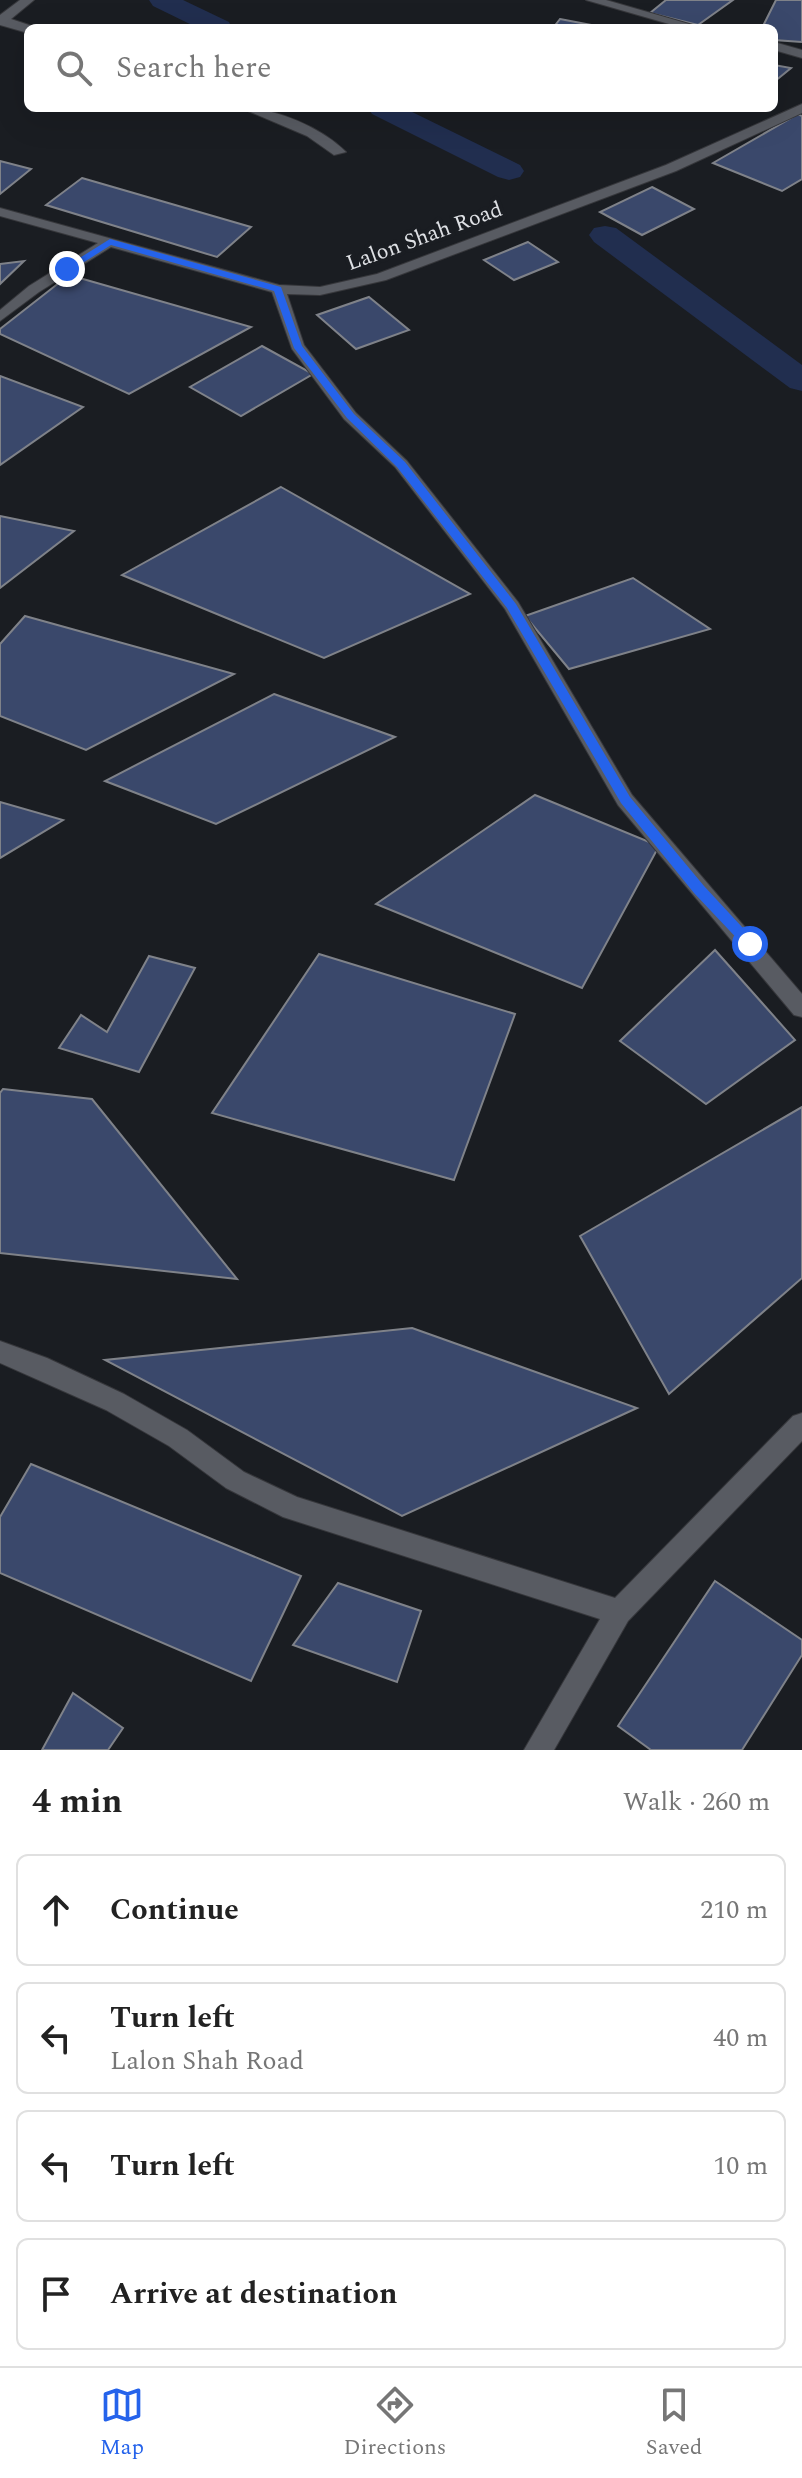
<!DOCTYPE html>
<meta charset="utf-8">
<style>
body{margin:0;font-family:Spectral,serif;background:#f6f6f6;color:#222}
.stop{position:absolute;width:24px;height:24px;margin:-18px;border:6px solid #2563eb;border-radius:50%;background:#fff}
.stop.end{background:#2563eb;border-color:#fff;box-shadow:0 2px 8px #0008}
.list{margin:0;padding:0;list-style:none}
h2{display:flex;justify-content:space-between;align-items:center;height:104px;margin:0;padding:0 32px;font-size:34px}
h2 small{font-size:26px;font-weight:400;color:#767676}
.list li{display:grid;grid-template-columns:52px 1fr auto;gap:24px;align-items:center;box-sizing:border-box;height:112px;margin:0 16px 16px;padding:0 16px;border:2px solid #e0e0e0;border-radius:12px}
.list b{display:block;font-size:30px;white-space:nowrap}
.list p{margin:0;font-size:26px;white-space:nowrap;color:#767676}
.list em{font-size:26px;font-style:normal;color:#767676}
.icon{flex:none;width:44px;height:44px;fill:none;stroke:currentColor;stroke-width:2;stroke-linecap:round;stroke-linejoin:round}
.map{position:relative;flex:none;width:802px;height:1750px;overflow:hidden}
.search{position:absolute;background:#fff;box-shadow:0 8px 32px #0002;left:24px;right:24px;top:24px;height:88px;display:flex;align-items:center;gap:20px;box-sizing:border-box;padding:0 28px;border-radius:12px;color:#767676;font-size:30px}
.sheet{height:616px;background:#fff}
nav{display:flex;justify-content:space-around;align-items:center;box-sizing:border-box;height:112px;border-top:2px solid #e0e0e0;background:#fff;font-size:22px;color:#767676}
nav a{display:grid;justify-items:center;gap:4px}
nav .on{color:#2563eb}
.map>svg:first-child{display:block}
</style>
<div class="map">
<svg width="802" height="1750" viewBox="0 0 802 1750">
<rect width="100%" height="100%" fill="#1a1d22"/>
<g fill="none" stroke-linecap="round" stroke-linejoin="round">
<g fill="#212e4f" fill-rule="evenodd">
<path d="M149,0H183L229,22L232,28H198L153,6Z"/>
<path d="M368,108H404L520,165L524,171L520,177L509,180L498,177L372,114Z"/>
<path d="M605,226L616,228L802,365V391L790,388L594,242L589,235L594,228Z"/>
</g>
</g>
<g fill="#3a486b" stroke="#7f8289" stroke-width="2">
<path d="M666,0H733L698,25L650,13Z"/>
<path d="M776,0H802V42L774,40V28H762Z"/>
<path d="M560,19L607,28H553Z"/>
<path d="M774,65L791,68L774,82Z"/>
<path d="M798,114L802,116V179L782,191L713,163Z"/>
<path d="M0,161L31,169L0,194Z"/>
<path d="M82,178L251,227L217,257L46,205Z"/>
<path d="M652,187L694,209L642,235L600,212Z"/>
<path d="M528,242L558,262L514,280L484,260Z"/>
<path d="M24,261L0,284V264Z"/>
<path d="M69,275L251,327L129,394L0,334V329Z"/>
<path d="M369,297L409,330L356,349L317,315Z"/>
<path d="M262,346L313,374L241,416L190,387Z"/>
<path d="M0,376L83,407L0,465Z"/>
<path d="M281,487L470,594L324,658L122,575Z"/>
<path d="M0,516L74,531L0,588Z"/>
<path d="M633,578L710,629L569,669L525,616Z"/>
<path d="M25,616L234,674L86,750L0,716V644Z"/>
<path d="M274,694L395,737L216,824L105,781Z"/>
<path d="M535,795L659,846L582,988L376,904Z"/>
<path d="M0,802L63,820L0,858Z"/>
<path d="M715,950L795,1040L706,1104L620,1041Z"/>
<path d="M319,954L515,1014L454,1180L212,1113Z"/>
<path d="M149,956L195,968L139,1072L59,1048L81,1015L107,1032Z"/>
<path d="M3,1089L92,1099L237,1279L0,1253V1093Z"/>
<path d="M802,1107V1278L669,1394L580,1236Z"/>
<path d="M412,1328L637,1408L402,1516L105,1360Z"/>
<path d="M31,1464L301,1576L251,1681L0,1573V1517Z"/>
<path d="M715,1581L802,1640V1655L742,1750H651L618,1726Z"/>
<path d="M338,1583L421,1611L397,1682L293,1645Z"/>
<path d="M73,1693L123,1728L108,1750H42Z"/>
</g>
<g fill="none" stroke-linecap="round" stroke-linejoin="round">
<defs>
<g id="lane">
<path d="M20,0H34L11,19L32,26L28,28V33L0,25V15Z"/>
<path d="M241,108C275,108 321,127 346,152L334,155L307,136Z"/>
</g>
<g id="street">
<path d="M586,0H606L703,28H683Z"/>
<path d="M774,42L802,50V58L774,50Z"/>
<path d="M802,104V113L676,171L386,280L320,295L287,294L304,345L356,413L407,461L518,602L632,795L802,994V1017L794,1015L618,805L505,609L395,467L344,419L292,349L272,292L111,247L39,292L0,321V310L29,286L98,243L0,216V208L279,285L320,287L377,274L666,165Z"/>
<path d="M0,1341L47,1358L124,1394L187,1430L244,1472L297,1497L615,1598L793,1416L802,1413V1441L628,1621L554,1750H524L600,1619L283,1517L226,1488L169,1446L106,1410L0,1363Z"/>
</g>
</defs>
<use href="#lane" stroke="#36373b" stroke-width="2"/>
<use href="#street" stroke="#36373b" stroke-width="2"/>
<use href="#lane" fill="#585b62" fill-rule="evenodd"/>
<use href="#street" fill="#585b62" fill-rule="evenodd"/>
</g>
<path fill="#2563eb" d="M110,239L281,287L302,346L354,414L405,462L516,604L630,797L704,886L755,941V948H746L694,893L621,803L507,608L397,467L347,418L294,348L274,291L111,245L70,271L62,269Z"/>
<g text-anchor="middle" stroke-width="8" stroke-linejoin="round" paint-order="stroke">
<g font-size="22" fill="#dee0e4" stroke="#1a1d22">
<text transform="translate(424 235) rotate(-20)" y="8">Lalon Shah Road</text>
</g>
</g>
</svg>
<div class="stop" style="left:750px;top:944px"></div>
<div class="stop end" style="left:67px;top:269px"></div>
<div class="search"><svg class="icon" aria-label="search" viewBox="0 0 24 24"><circle cx="10" cy="10" r="6"/><path d="M15 15l6 6"/></svg>Search here</div>
</div>
<section class="sheet">
<h2>4 min<small>Walk · 260 m</small></h2>
<ul class="list">
<li><svg class="icon" aria-label="ahead" viewBox="0 0 24 24"><path d="M12 20V5M6 11l6-6 6 6"/></svg><div><b>Continue</b></div><em>210 m</em></li>
<li><svg class="icon" aria-label="left" viewBox="0 0 24 24"><path d="M17 20v-9H6M10 6l-5 5 5 5"/></svg><div><b>Turn left</b><p>Lalon Shah Road</p></div><em>40 m</em></li>
<li><svg class="icon" aria-label="left" viewBox="0 0 24 24"><path d="M17 20v-9H6M10 6l-5 5 5 5"/></svg><div><b>Turn left</b></div><em>10 m</em></li>
<li><svg class="icon" aria-label="arrive" viewBox="0 0 24 24"><path d="M6 21V4h12l-3 4 3 4H6"/></svg><div><b>Arrive at destination</b></div></li>
</ul>
</section>
<nav>
<a class="on"><svg class="icon" aria-label="map" viewBox="0 0 24 24"><path d="M3 6l6-2 6 2 6-2v14l-6 2-6-2-6 2zM9 4v14M15 6v14"/></svg>Map</a>
<a><svg class="icon" aria-label="directions" viewBox="0 0 24 24"><path d="M12 3l9 9-9 9-9-9zM9 14v-3h6M13 9l2 2-2 2"/></svg>Directions</a>
<a><svg class="icon" aria-label="saved" viewBox="0 0 24 24"><path d="M7 4h10v16l-5-4-5 4z"/></svg>Saved</a>
</nav>
